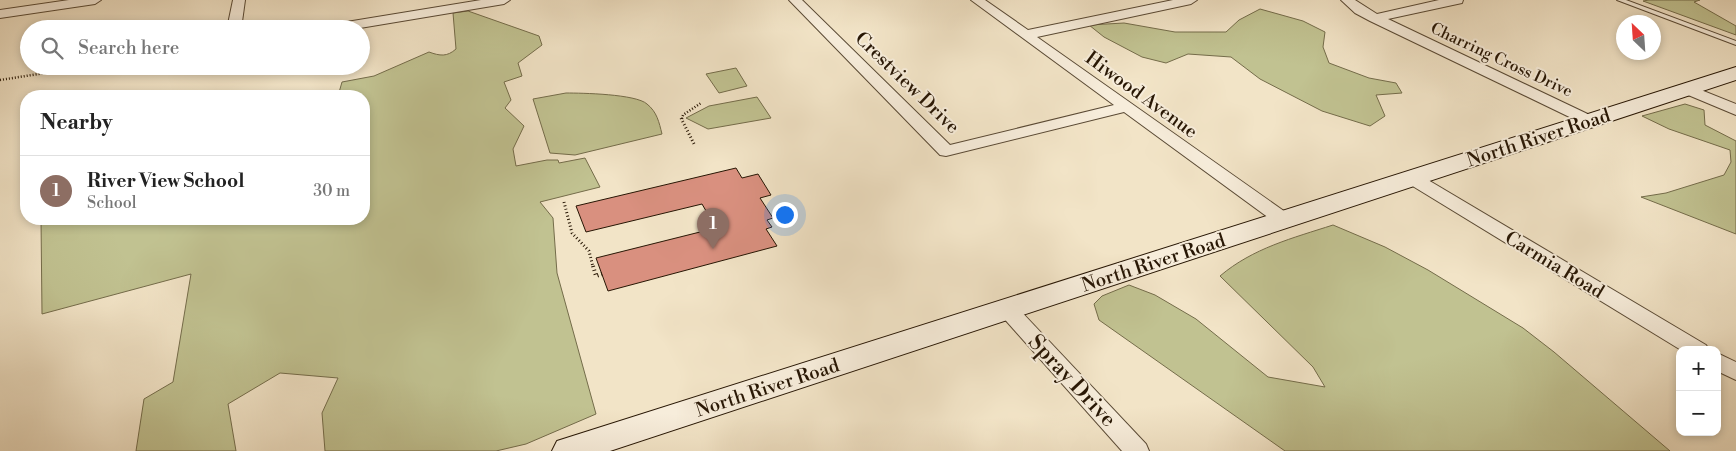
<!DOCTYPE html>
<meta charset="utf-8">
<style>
body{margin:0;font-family:"Libre Bodoni",serif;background:#f6f6f6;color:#222}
.controls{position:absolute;right:15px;bottom:15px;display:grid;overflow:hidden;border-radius:10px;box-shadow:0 2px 8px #0003}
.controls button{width:45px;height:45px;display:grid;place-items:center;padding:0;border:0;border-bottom:1px solid #e0e0e0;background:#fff;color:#222;font:25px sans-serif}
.compass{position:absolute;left:1616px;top:15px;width:45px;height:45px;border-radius:50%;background:#fff;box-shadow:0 2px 8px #0003;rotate:335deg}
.you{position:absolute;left:784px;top:214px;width:18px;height:18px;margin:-12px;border:4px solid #fff;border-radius:50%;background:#1a73e8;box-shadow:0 0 0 8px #1a73e833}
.badge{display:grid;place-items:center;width:32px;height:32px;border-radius:50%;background:#8f2418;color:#fff;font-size:16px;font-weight:700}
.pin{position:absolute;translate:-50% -41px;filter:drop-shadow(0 1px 2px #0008)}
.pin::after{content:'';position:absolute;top:26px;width:18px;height:15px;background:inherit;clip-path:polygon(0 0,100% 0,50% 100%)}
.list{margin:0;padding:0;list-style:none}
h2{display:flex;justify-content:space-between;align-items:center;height:65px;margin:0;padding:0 20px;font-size:21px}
h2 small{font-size:16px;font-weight:400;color:#767676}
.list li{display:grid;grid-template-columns:32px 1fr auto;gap:15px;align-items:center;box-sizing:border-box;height:70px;padding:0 20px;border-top:1px solid #e0e0e0}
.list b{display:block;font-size:19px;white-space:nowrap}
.list p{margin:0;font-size:16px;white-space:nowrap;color:#767676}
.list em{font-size:16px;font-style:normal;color:#767676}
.icon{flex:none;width:28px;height:28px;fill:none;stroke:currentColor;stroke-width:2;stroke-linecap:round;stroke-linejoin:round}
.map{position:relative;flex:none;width:1736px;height:451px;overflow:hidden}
.search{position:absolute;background:#fff;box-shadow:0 2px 8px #0003;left:20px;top:20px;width:350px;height:55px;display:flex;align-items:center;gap:12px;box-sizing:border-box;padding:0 18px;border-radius:28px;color:#767676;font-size:19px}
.panel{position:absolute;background:#fff;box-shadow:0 2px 8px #0003;left:20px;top:90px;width:350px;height:135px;border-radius:20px}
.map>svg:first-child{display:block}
</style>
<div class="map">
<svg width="1736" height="451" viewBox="0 0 1736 451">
<rect width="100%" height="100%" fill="#f2e4c7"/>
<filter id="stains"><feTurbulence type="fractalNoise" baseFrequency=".004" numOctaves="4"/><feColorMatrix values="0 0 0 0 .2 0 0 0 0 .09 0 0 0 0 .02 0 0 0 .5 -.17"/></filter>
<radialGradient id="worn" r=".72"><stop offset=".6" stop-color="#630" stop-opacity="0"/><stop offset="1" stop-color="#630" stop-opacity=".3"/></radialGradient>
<g fill="#c1c291" stroke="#746c4a">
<path d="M1649,0H1700L1694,2L1736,26V35L1643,1Z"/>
<path d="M1260,9L1303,21L1325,32L1323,47L1329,63L1369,78L1396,83L1402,93L1376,95L1385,116L1370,126L1322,111L1260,79L1231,57L1188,54L1166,63L1142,57L1104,37L1089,25L1124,23L1175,32H1226L1239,20Z"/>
<path d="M468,11L539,36L542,45L518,63L522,76L504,82L511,100L505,108L524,126L513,149L516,166L547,160H558L559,163L585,158L600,187L540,202L553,218L557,273L596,414L526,444L496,451H325L322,413L338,378L280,373L228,404L236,451H136L144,399L173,382L191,274L42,314L41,219H364V96H338L342,82L374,76L429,52C440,56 447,57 456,49L453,13Z"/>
<path d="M736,68L747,86L719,93L706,74Z"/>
<path d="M566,93C582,93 636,94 647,104C657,112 659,122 662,134L575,155L550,153L533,99Z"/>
<path d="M757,97L771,118L708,129L686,118L709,106Z"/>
<path d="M1685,104L1704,110L1705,125L1736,141V234L1641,197L1666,193L1724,175L1731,162L1730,150L1669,129L1642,116Z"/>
<path d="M1333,225L1385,247L1428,270L1523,328L1554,352L1670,451H1285L1099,320L1094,304L1102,296L1129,285L1155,295L1196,319L1268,377L1325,387L1313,367L1220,276C1253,248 1293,238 1333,225Z"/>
</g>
<path fill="#d9907f" stroke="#271604" d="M736,168L742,178L758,174L771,195L760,198L773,218L767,220L772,227L766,229L777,246L608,291L596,258L716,228L702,204L586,232L576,206Z"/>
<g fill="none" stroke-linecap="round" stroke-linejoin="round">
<defs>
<path id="lane" d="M1617,0H1626L1736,41V45Z"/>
<g id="street">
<path d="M69,0H101L95,4L0,18V10Z"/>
<path d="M233,0H245L241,29H227Z"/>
<path d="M481,0H510L504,4L354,29H321L328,25Z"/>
<path d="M789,0H802L950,145L1114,105L971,0H985L1028,30L1173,0H1197L1191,4L1037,37L1291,216L1293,220L1291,224L1284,226L1277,224L1124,112L946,156L940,155Z"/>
<path d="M1341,0H1355L1377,14L1439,0H1463L1462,3L1388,19L1596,118L1598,121L1596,124H1584L1370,21L1355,13Z"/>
<path d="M94,66L92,69L76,71L71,70L69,67Z"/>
<path d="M1686,84L1736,104V115L1681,92L1678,89L1681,86Z"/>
<path d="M1412,173L1418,174L1706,345L1709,350H1681L1406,182L1403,178L1406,174Z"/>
<path d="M1007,302L1014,304L1146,444L1149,451H1122L1000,314L997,309L1000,304Z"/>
<path d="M1717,353L1736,362V380L1717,371Z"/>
</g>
<path id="secondary" d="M1736,67V80L610,451H552L557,441Z"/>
</defs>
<use href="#lane" stroke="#5a4a35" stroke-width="2"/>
<use href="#street" stroke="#5a4a35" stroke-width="2"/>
<use href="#secondary" stroke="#271604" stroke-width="2"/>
<g stroke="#271604" stroke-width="2.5" stroke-dasharray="1 2" stroke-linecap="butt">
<path d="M0,80L64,70"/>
<path d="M682,119L683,115L701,103"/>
</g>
<g stroke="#271604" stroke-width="3" stroke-dasharray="1 2.5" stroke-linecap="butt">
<path d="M681,118L695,146"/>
<path d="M564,202L572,233L589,251L593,267"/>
</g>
<path stroke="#271604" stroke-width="4" stroke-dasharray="1 3" stroke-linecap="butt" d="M593,266L596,276L602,274"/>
<use href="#lane" fill="#f7eddb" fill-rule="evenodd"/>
<use href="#street" fill="#f7eddb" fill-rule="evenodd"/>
<use href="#secondary" fill="#f7eddb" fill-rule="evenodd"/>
</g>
<g text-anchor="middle" stroke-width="4" stroke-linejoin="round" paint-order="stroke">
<g font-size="16" fill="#271604" stroke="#f7eddb">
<text transform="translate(1502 59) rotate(25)" y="6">Charring Cross Drive</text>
</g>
<g font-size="19" fill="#271604" stroke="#f7eddb">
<text transform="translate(908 82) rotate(44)" y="7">Crestview Drive</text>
<text transform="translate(1142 94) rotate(36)" y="7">Hiwood Avenue</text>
<text transform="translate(1538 137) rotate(-18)" y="7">North River Road</text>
<text transform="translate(1153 262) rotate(-18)" y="7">North River Road</text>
<text transform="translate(1555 264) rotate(31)" y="7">Carmia Road</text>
<text transform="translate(767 387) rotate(-18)" y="7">North River Road</text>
</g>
<g font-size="22" fill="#271604" stroke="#f7eddb">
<text transform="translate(1073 380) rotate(47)" y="8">Spray Drive</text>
</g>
</g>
<rect width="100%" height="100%" filter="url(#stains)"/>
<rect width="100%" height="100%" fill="url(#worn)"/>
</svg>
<div class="controls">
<button>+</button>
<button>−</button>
</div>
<svg class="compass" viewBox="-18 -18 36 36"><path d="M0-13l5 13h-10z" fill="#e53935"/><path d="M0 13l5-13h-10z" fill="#767676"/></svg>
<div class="you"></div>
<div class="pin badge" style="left:713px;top:249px;background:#8d6e63">1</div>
<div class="search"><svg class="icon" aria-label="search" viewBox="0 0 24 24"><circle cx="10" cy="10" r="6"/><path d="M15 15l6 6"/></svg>Search here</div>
<section class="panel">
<h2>Nearby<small></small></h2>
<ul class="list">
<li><span class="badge" style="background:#8d6e63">1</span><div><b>River View School</b><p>School</p></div><em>30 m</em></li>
</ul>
</section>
</div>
